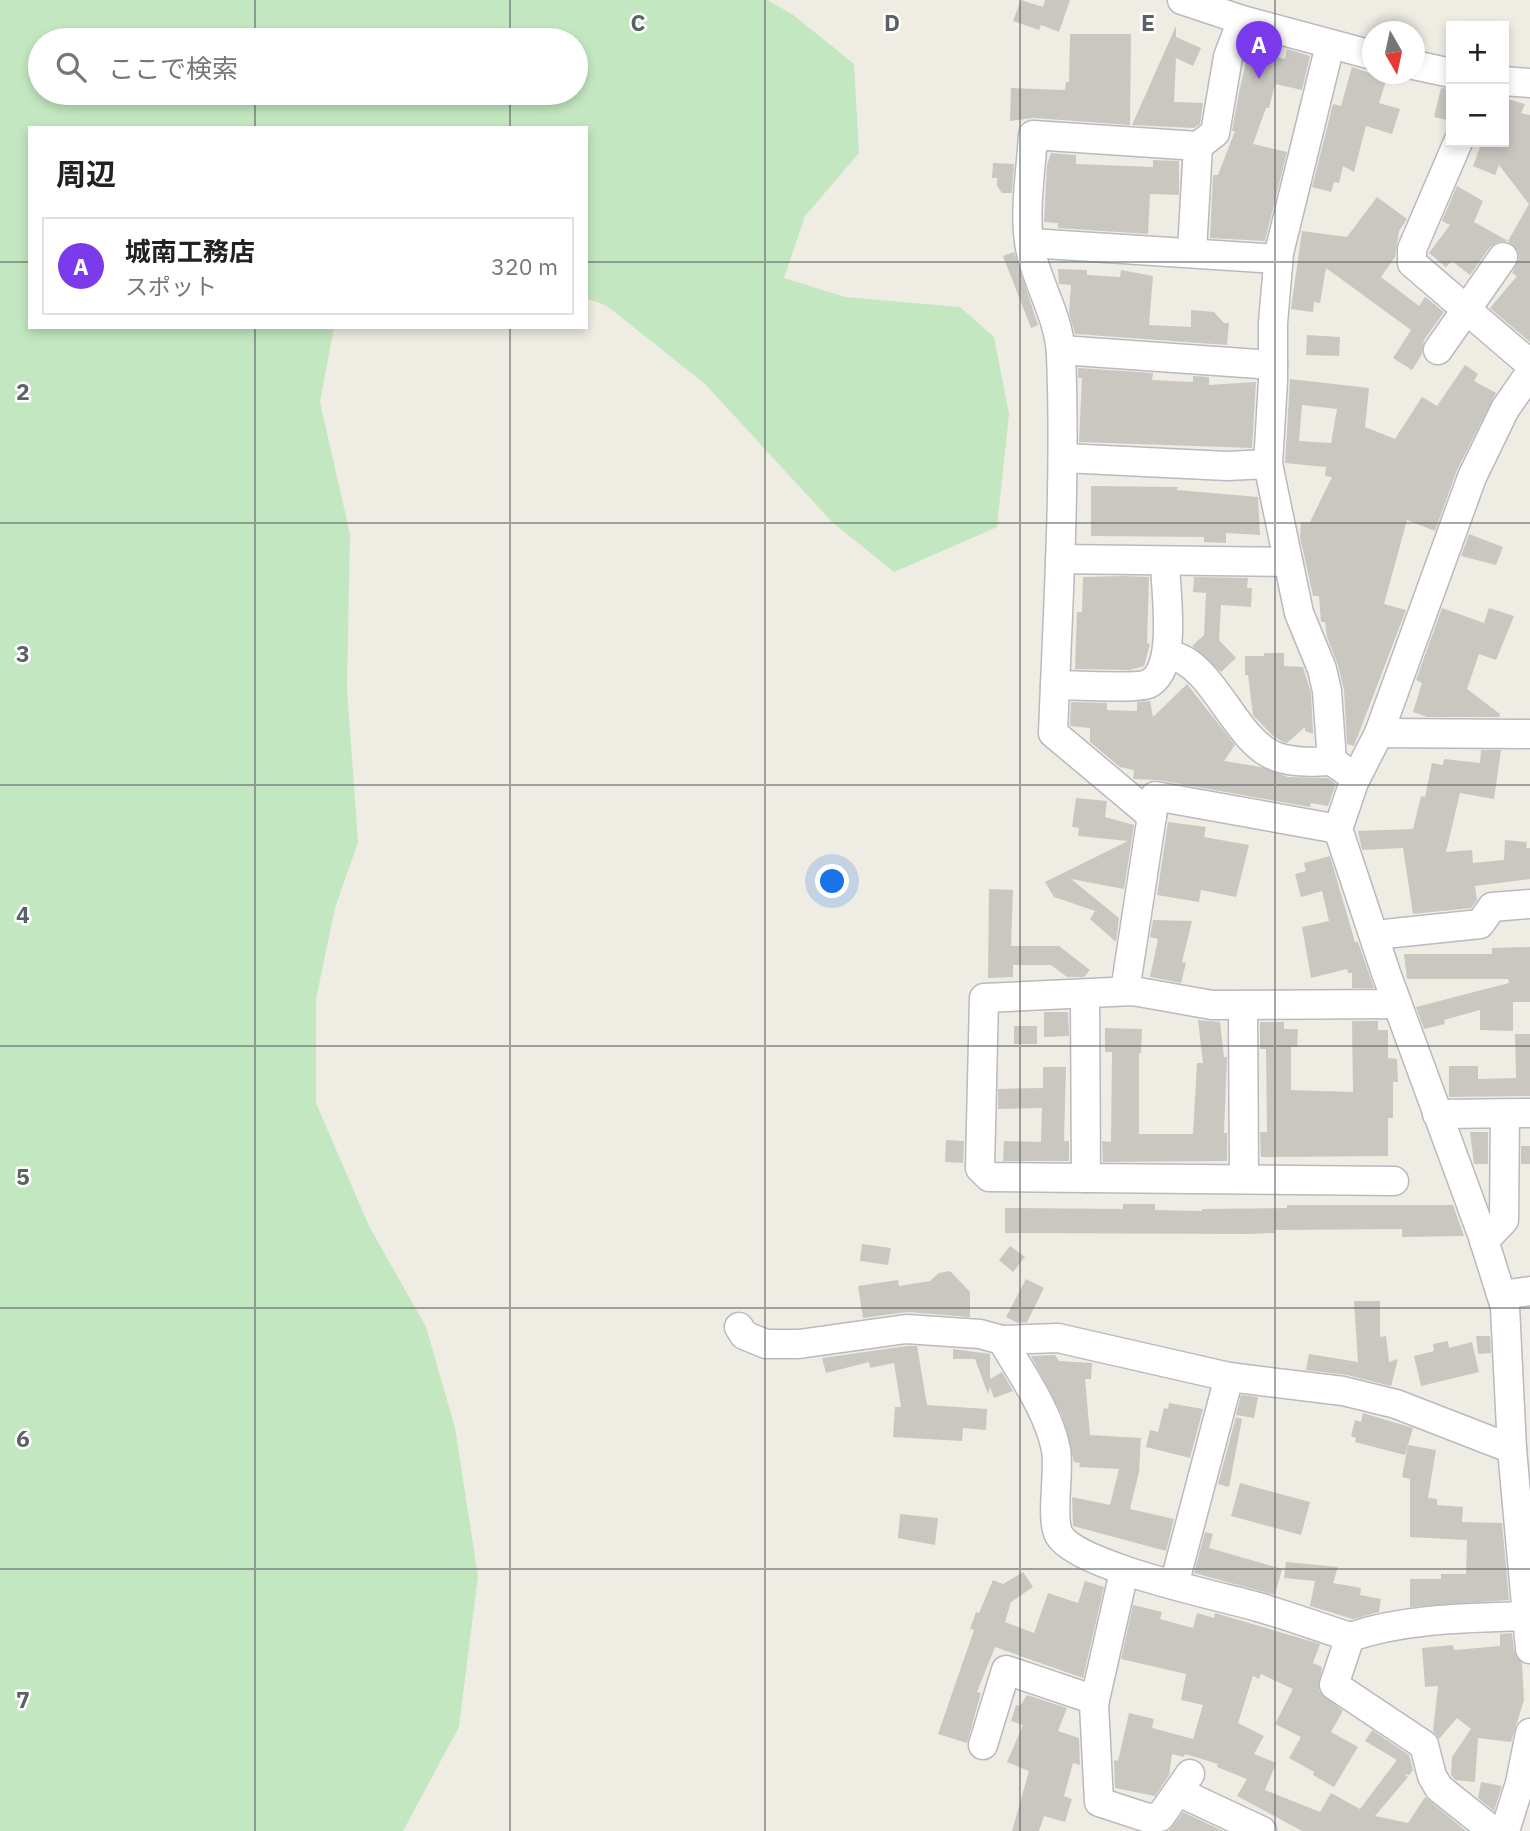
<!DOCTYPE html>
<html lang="ja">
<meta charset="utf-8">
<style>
body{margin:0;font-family:"IBM Plex Sans","Noto Sans JP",sans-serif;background:#f6f6f6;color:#222}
.controls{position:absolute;right:21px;top:21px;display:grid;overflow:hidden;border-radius:0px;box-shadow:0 4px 10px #0003}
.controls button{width:63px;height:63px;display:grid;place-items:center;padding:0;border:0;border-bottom:2px solid #e0e0e0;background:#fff;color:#222;font:35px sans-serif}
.compass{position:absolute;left:1362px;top:21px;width:63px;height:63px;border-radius:50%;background:#fff;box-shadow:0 4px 10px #0003;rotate:171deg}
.you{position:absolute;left:833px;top:882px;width:24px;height:24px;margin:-18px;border:5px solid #fff;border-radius:50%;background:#1a73e8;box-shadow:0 0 0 10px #1a73e833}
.badge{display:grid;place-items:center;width:46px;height:46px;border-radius:50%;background:#7c3aed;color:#fff;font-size:23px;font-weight:700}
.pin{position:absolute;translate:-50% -58px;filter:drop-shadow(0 2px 4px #0008)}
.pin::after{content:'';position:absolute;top:37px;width:24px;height:21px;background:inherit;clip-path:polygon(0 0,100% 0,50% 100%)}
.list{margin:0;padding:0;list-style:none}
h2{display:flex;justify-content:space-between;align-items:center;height:91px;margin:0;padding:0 28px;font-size:30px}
h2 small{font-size:23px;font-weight:400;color:#767676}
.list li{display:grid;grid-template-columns:46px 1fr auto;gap:21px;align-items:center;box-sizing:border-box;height:98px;margin:0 14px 14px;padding:0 14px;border:2px solid #e0e0e0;border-radius:0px}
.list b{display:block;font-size:26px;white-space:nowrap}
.list p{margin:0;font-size:23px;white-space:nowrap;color:#767676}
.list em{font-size:23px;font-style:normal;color:#767676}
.icon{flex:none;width:38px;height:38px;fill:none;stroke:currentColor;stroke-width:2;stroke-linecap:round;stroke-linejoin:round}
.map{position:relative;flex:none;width:1530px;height:1831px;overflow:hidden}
.search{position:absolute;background:#fff;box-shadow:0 4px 10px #0003;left:28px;top:28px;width:560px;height:77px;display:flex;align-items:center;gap:18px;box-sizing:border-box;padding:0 24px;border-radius:38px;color:#767676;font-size:26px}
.panel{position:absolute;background:#fff;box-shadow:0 4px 10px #0003;left:28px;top:126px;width:560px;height:203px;border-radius:0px}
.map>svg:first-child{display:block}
</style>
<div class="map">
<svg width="1530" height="1831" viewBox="0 0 1530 1831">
<rect width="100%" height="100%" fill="#efece4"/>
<path fill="#c3e7c0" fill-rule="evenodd" d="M0,0H767L792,14L854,64L859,153L805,216L784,278L845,297L960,307L994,337L1009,414L997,527L894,572L832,522L705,384L607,306L586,298V128H30V327H334L320,402L350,534L347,689L358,842L335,908L316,999V1103L369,1226L426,1327L455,1428L478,1576L459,1727L403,1831H0ZM40,40H576V93H40Z"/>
<g fill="#cac7c1" fill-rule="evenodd">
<path d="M1021,0L1043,7L1045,0H1070L1059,32L1041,25L1039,30L1013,21Z"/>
<path d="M1176,26V37L1201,48L1193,66L1176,58L1174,102L1203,103L1200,124L1194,128L1132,125Z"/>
<path d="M1070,34H1131L1130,125L1034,118L1010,121L1011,88L1065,90L1066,82H1069Z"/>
<path d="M1287,49L1310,56L1302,90L1275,84L1269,108H1266L1253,144L1287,152L1265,241L1210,238L1213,175H1218L1235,131H1232L1239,92L1249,50L1285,59Z"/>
<path d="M1352,67L1373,74H1388L1379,103L1400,109L1392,134L1366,126L1354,172L1343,166L1339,183L1334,182L1331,192L1312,187L1333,104L1341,106Z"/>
<path d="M1441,88L1451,89V121L1434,117Z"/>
<path d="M1504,98L1525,104L1521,113L1530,115V342L1490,308L1517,276L1512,273L1519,259L1518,251L1508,241L1529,204L1499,165L1495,175L1473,166L1482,142H1504Z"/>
<path d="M1051,153L1076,155V164L1153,167V160L1179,161V195L1150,194L1148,234L1058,228V223L1044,222L1047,165Z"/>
<path d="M993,163L1014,164L1012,193H1002L997,186V178H992Z"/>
<path d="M1457,186L1483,201L1474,222L1508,241L1497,242L1490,247L1470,275L1452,261L1446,267L1429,253L1450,225L1442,221Z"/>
<path d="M1377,197L1407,219L1399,231L1395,257L1381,277L1419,306L1425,297L1444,312L1424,340L1422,354L1412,370L1393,358L1411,330L1326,268L1320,303L1314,302L1313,312L1291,309L1302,231L1347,237Z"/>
<path d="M1014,252L1038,325L1031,328L1003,256Z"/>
<path d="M1058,269L1087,270V275L1120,277L1121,270L1153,276L1149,325L1191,327V310L1214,312L1224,323H1229L1227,345L1075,334L1069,313L1071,285L1059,284Z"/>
<path d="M1307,335L1340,337L1339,356L1306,355Z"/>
<path d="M1465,365L1478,374L1474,381L1496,393L1457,470L1435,531L1407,520L1384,604L1406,610L1354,746L1347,744L1344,690L1338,665L1327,637L1325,622H1321L1319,596H1313L1300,537L1301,522H1310L1332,477L1325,476L1326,467L1285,463L1290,379L1369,388L1365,427L1395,439L1422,397L1437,406ZM1302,405L1337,409L1331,443L1299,441Z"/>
<path d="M1078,368L1153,373L1152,380L1193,382V376L1209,377V385L1256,382L1252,448L1079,442L1082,378H1078Z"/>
<path d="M1091,486L1178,487L1177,490L1258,497L1260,535L1226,533V543L1204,542V537L1091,536Z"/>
<path d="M1469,534L1503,547L1496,565L1461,556Z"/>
<path d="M1122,576L1149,577L1147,643L1150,644L1144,666L1130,670L1075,669L1077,612H1082L1083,577Z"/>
<path d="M1194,577L1248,578L1247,588H1252L1251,607L1221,605L1219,640L1236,658L1221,672L1192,646L1204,635L1206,593L1193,592Z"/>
<path d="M1442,608L1484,623L1489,608L1514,616L1496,660L1479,654L1467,689L1500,714L1499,717H1427L1413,712L1422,683L1416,680Z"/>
<path d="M1264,653H1284V666L1303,667L1311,693L1313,734L1305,731V727L1287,743L1283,742L1272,735L1253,715L1248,675H1245V656H1264Z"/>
<path d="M1187,684L1235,745L1224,761L1261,767L1288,777L1328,778L1336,784L1328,806L1311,803L1310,807L1158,780L1133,779L1134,770L1120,767L1090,742V728L1070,726L1071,702L1107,703V710L1137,711V702L1150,701L1153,717Z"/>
<path d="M1481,750H1501L1494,799L1460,793L1446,852L1472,850L1473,863L1504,860L1505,840L1527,842L1526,848H1530V879L1475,886L1477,900L1471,908L1413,914L1403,848L1362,850L1358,831L1413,829L1421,796L1425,797L1432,763L1443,765L1444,759L1480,763Z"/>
<path d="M1076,798L1107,801L1105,817L1134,825L1124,889L1071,879L1119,918L1116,942L1090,919L1095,911L1054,897L1045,882L1128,841L1078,836L1079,828L1072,827Z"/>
<path d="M1168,822L1206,827L1204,837L1249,845L1236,897L1201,890L1199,902L1157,895Z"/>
<path d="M1330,856L1355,942H1358L1374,988H1352V973H1348L1347,969L1311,978L1302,927L1329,921L1322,891L1301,897L1295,874L1306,871L1304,863Z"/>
<path d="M989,889L1013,890L1011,946H1059L1090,970L1084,977H1067L1051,965H1013V977L988,978Z"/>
<path d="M1153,920L1192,921L1182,962L1186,963L1181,983L1150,977L1158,939L1150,937Z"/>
<path d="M1530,947V1002H1513V1031L1480,1030V1010L1444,1020L1445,1024L1424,1029L1416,1007L1509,983L1508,979H1407L1404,954H1492V948Z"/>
<path d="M1044,1012H1068L1069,1036L1044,1037Z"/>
<path d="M1198,1020L1220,1022L1224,1057H1227L1224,1133H1227V1161L1103,1162L1102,1141L1111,1142L1112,1052H1105V1028L1142,1029L1141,1053H1139V1134H1193L1197,1063H1203Z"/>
<path d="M1352,1021H1378V1030H1388V1058L1397,1059L1398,1082H1393V1118H1388V1156L1261,1157L1260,1132H1267L1266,1049H1260V1022H1284V1029H1298L1297,1047H1291V1090L1353,1092Z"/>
<rect x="1014" y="1026" width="23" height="18"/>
<path d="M1515,1034H1530V1096L1449,1097V1066H1478V1079L1516,1078Z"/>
<path d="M1043,1067H1066L1064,1141H1069V1161H1003L1004,1141L1041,1142L1042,1108L998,1109V1089L1043,1088Z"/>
<path d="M1470,1132H1488V1164H1474Z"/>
<path d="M946,1140L964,1141L963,1163L945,1162Z"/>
<rect x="1521" y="1146" width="9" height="18"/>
<path d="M1123,1204H1155V1210L1202,1211V1209L1287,1208V1205H1453L1464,1236L1402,1237V1229L1275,1230V1233L1247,1234L1005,1233V1208L1123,1209Z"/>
<path d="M862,1244L891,1248L888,1265L860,1261Z"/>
<path d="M1010,1246L1025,1257L1013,1272L999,1260Z"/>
<path d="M950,1271L970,1292V1317L907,1312L863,1318L858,1286L898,1280L899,1286L930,1281L939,1273Z"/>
<path d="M1026,1279L1044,1288L1027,1322L1018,1323L1006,1317Z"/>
<path d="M1354,1301H1380V1337L1386,1336L1389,1362L1398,1359L1391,1386L1347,1375L1306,1370L1309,1354L1358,1362Z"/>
<path d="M1476,1336H1490L1491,1353L1478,1354Z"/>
<path d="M1448,1341L1449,1348L1472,1342L1479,1372L1421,1386L1414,1356L1434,1351L1433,1344Z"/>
<path d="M907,1346H917L927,1405L987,1409L986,1430L963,1428L962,1441L893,1437L895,1407H901L894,1363L870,1368L869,1362L826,1373L822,1358Z"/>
<path d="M953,1349L990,1354V1379L1002,1372L1013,1391L994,1398L990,1387L988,1394L975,1359H953Z"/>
<path d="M1055,1355L1059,1361L1092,1363L1091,1379H1085L1090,1435L1141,1438L1139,1472L1130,1509L1174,1519L1166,1551L1073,1526L1072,1497L1110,1505L1119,1469L1079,1467L1080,1463L1074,1462L1062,1415L1031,1356Z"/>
<path d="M1241,1395L1258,1397L1254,1418L1236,1415Z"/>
<path d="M1169,1403L1203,1409L1190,1458L1146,1447L1150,1430L1158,1432L1164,1408L1168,1409Z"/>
<path d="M1363,1413L1413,1428L1405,1455L1355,1442L1356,1438L1351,1436L1355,1420L1361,1422Z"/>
<path d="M1236,1417L1242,1419L1229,1487L1218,1484Z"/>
<path d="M1408,1445L1436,1450L1428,1498L1437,1499V1505L1463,1507L1462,1522L1502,1523L1509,1600L1410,1607V1579H1441V1574H1466L1467,1540L1410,1537V1479L1402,1477Z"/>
<path d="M1240,1483L1310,1502L1301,1535L1231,1516Z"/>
<path d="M900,1514L938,1518L935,1545L898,1538Z"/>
<path d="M1205,1532L1213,1534L1209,1548L1282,1569L1275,1595L1194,1573Z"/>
<path d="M1286,1562L1338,1567L1333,1583L1361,1588L1360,1595L1381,1599L1379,1612L1353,1619L1310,1606L1315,1581L1284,1578Z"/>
<path d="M1023,1572L1033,1587L1011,1602L1005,1622L1034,1633L1048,1593L1078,1603L1085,1581L1104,1587L1083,1678L995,1647L977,1692L981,1693L967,1743L938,1734L974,1630L970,1629L976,1612L979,1613L993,1580L1003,1584Z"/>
<path d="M1133,1605L1162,1612L1160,1619L1193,1628L1197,1613L1214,1618L1215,1613L1320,1644L1313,1663L1322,1667L1319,1691L1343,1711L1331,1732L1358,1747L1334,1787L1313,1775L1314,1772L1289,1758L1301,1737L1275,1724L1293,1689L1261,1674L1259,1679L1253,1676L1238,1723L1264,1736L1254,1754L1276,1763L1265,1790L1320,1812L1331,1793L1360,1809L1397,1760L1365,1741L1372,1730L1409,1755L1413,1770L1409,1775L1404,1774L1408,1777L1375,1816L1408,1823L1425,1797L1466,1831H1302L1237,1796L1247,1779L1217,1767L1218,1764L1185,1754L1184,1757L1172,1754L1169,1775L1155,1796L1115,1788L1114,1760L1118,1761L1129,1713L1154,1719L1152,1728L1193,1739L1203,1705L1181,1700L1186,1674L1121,1659Z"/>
<path d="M1512,1633L1514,1651L1522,1663L1524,1700L1511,1742L1478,1738L1475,1782L1455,1780L1451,1775L1452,1757L1471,1729L1457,1718L1439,1739L1433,1731L1438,1686L1425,1687L1422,1648L1453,1645L1454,1650L1500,1646V1634Z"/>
<path d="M1027,1695L1067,1708L1058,1731L1079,1738L1080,1765L1073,1763L1064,1796L1072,1799L1065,1822L1044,1816L1039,1831H1012L1029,1771L1007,1762L1023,1725L1011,1721L1016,1705L1020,1706Z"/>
<path d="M1481,1782L1502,1786L1494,1811L1478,1798Z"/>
<path d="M1183,1812L1223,1831H1169Z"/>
</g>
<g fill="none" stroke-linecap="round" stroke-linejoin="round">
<defs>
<g id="minor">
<path d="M1182,0L1242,20L1372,55"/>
<path d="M1330,45L1279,253L1273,323V381L1268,464L1299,613L1322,669L1327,691L1332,761L1356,778"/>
<path d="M1414,65L1451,73"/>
<path d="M1504,81L1530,83"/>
<path d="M1458,142L1412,249V263L1530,364"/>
<path d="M1198,146L1215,133L1228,57L1242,20"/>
<path d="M1030,243L1278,259"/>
<path d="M1061,350L1273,365"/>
<path d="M1438,350L1503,257"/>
<path d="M1530,373L1505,409L1472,477L1379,733L1354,782L1338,829L1386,973L1483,1237L1505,1307L1512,1449L1530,1649"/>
<path d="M1064,458L1227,466L1268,464"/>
<path d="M1060,559L1288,562"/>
<path d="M1168,655C1213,660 1234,742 1277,757C1295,763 1314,762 1332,761"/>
<path d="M1055,685C1073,685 1135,689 1148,684C1179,670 1165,590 1165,561"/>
<path d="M1379,733L1530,734"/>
<path d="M1152,816L1053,733C1058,606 1066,480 1061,354C1059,319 1041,290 1032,257C1022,220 1031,173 1033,135L1198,146L1192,251"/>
<path d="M1375,935L1480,924L1492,907L1530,904"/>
<path d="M1125,991L1155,796L1338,829"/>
<path d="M1085,994L1086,1178L1394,1181"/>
<path d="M1243,1006L1244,1179"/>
<path d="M1437,1114L1530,1113"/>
<path d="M1086,1178L989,1177L980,1168L984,998L1133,991L1212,1005L1397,1004"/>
<path d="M1484,1241L1504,1220L1505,1114"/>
<path d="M1502,1295L1530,1291"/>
<path d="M739,1327L744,1335L766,1344H799L906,1329L980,1334L1002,1340L1058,1338L1229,1377L1343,1391L1396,1404L1512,1449"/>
<path d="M1002,1340C1021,1373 1049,1412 1056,1450C1060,1471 1050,1518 1059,1535C1078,1567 1220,1596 1258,1607C1289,1616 1319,1627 1350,1637"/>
<path d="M1124,1572L1094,1704L1099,1802L1148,1818L1160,1817L1190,1774"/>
<path d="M1174,1585L1229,1377"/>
<path d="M983,1745L1006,1670L1095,1700"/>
<path d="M1179,1792L1262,1831"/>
<path d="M1493,1831L1439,1788L1432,1776L1424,1745L1334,1685L1350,1637C1406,1618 1469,1618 1528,1616"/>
<path d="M1505,1831L1520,1783L1530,1733"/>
</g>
</defs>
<use href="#minor" stroke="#b7babf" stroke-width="31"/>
<use href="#minor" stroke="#fff" stroke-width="28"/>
</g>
<path fill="none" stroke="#5c6165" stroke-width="2" stroke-opacity="0.55" d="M255,0V40M510,0V40M765,0V1831M1020,0V1831M1275,0V1831M255,93V128M510,93V128M0,262H30M586,262H1530M255,327V1831M510,327V1831M0,523H1530M0,785H1530M0,1046H1530M0,1308H1530M0,1569H1530"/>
<g font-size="23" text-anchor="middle" font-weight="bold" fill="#5c6165" stroke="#fff" stroke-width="5" stroke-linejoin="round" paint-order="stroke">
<text x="638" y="31">C</text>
<text x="892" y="31">D</text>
<text x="1148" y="31">E</text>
<text x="23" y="400">2</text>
<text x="23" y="662">3</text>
<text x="23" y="923">4</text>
<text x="23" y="1185">5</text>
<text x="23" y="1447">6</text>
<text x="23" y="1708">7</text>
</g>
</svg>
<div class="controls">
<button>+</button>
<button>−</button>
</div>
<svg class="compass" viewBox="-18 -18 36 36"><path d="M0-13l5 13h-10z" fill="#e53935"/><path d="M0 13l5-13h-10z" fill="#767676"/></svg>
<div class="you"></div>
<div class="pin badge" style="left:1259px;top:79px">A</div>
<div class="search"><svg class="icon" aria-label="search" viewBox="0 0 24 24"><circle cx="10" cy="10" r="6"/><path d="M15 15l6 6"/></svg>ここで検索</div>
<section class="panel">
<h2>周辺<small></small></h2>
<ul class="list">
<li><span class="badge">A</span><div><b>城南工務店</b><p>スポット</p></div><em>320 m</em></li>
</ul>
</section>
</div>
